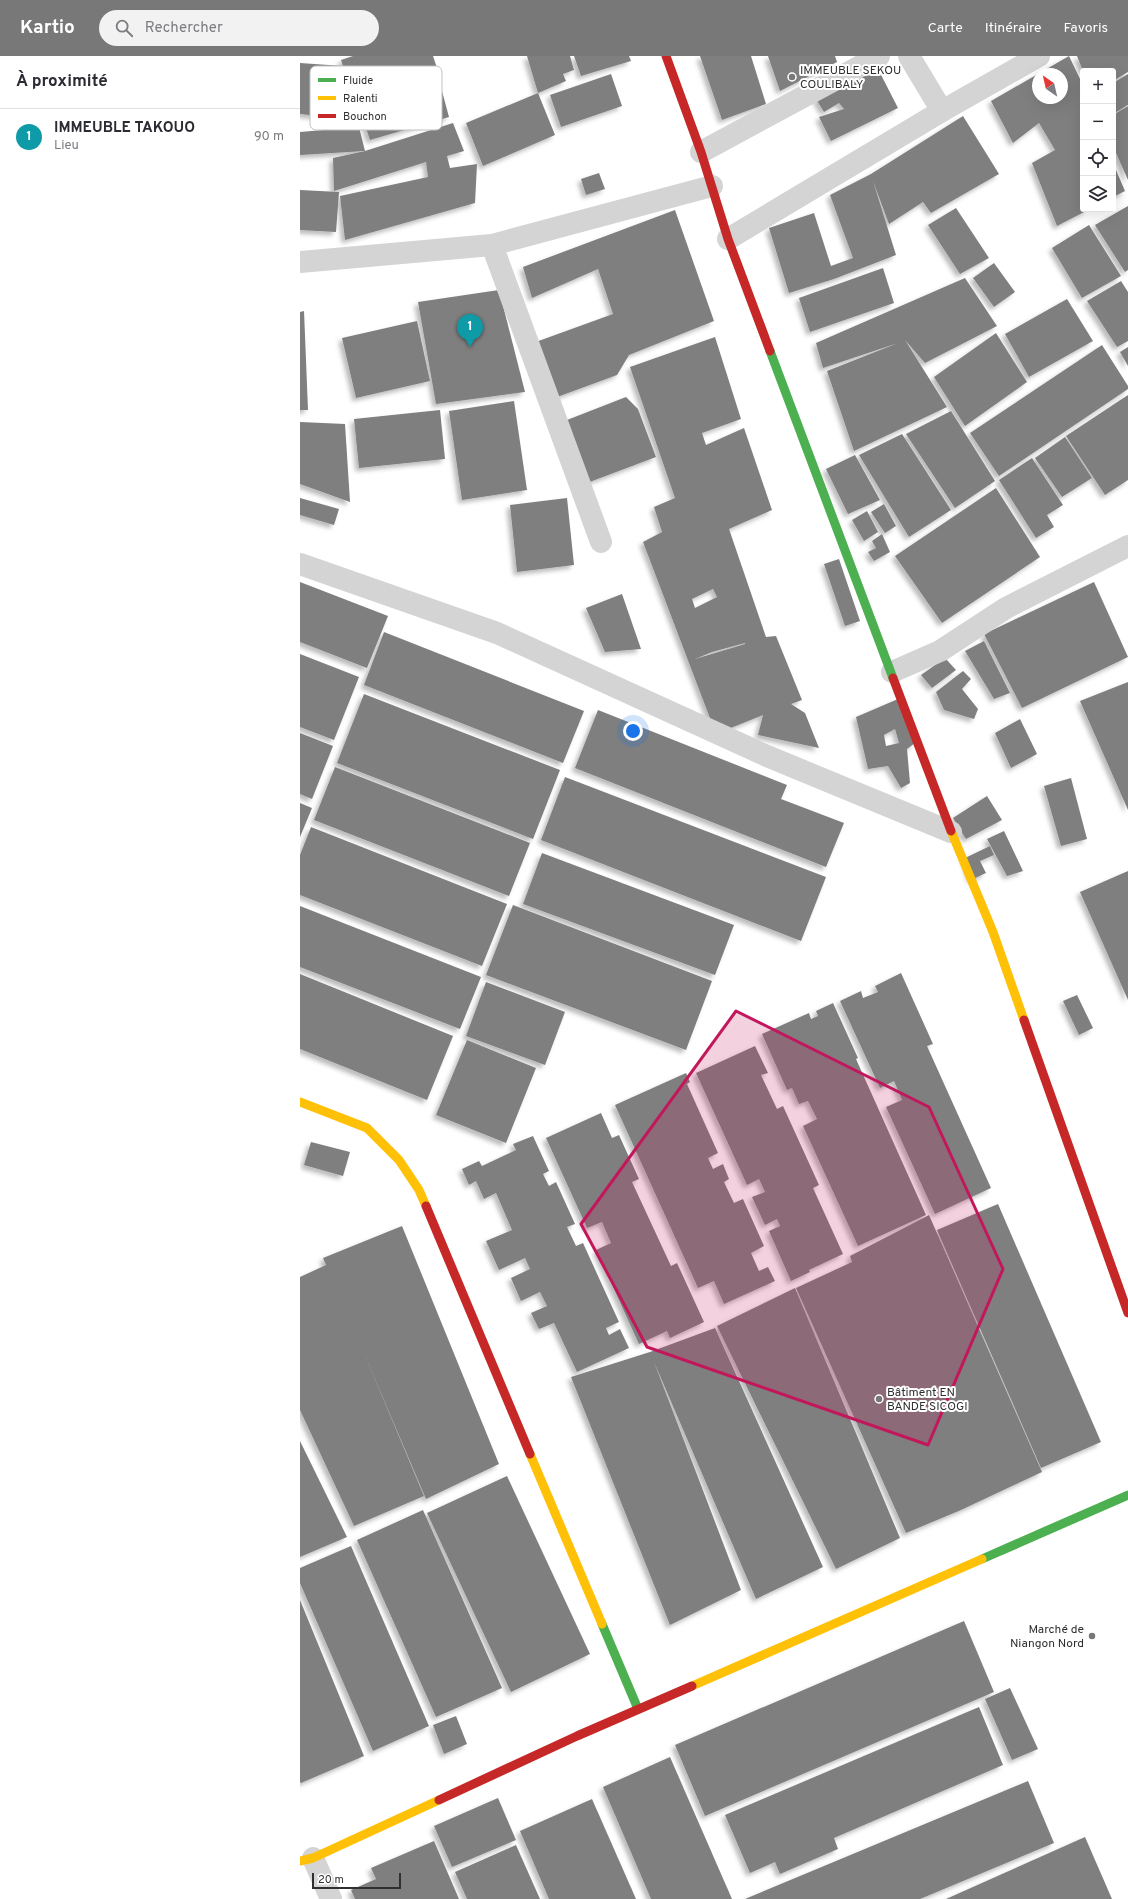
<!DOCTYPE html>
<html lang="fr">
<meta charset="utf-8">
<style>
body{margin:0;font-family:Overpass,sans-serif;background:#f2f2f3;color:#2b2b33}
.controls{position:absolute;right:12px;top:12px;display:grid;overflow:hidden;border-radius:4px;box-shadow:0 4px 16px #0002}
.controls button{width:36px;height:36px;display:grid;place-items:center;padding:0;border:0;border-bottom:1px solid #e1e1e2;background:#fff;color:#2b2b33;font:20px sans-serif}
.compass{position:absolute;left:732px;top:12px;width:36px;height:36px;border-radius:50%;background:#fff;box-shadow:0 4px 16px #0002;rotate:326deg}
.scale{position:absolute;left:12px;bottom:10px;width:89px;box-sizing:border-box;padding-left:4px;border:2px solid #2f2f2f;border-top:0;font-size:11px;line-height:14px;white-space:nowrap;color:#2f2f2f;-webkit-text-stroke:3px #fff;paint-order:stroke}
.you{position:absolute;left:333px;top:675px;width:14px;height:14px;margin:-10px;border:3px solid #fff;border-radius:50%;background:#1a73e8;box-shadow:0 0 0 6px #1a73e833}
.badge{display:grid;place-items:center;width:26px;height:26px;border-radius:50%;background:#787878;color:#fff;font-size:13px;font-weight:700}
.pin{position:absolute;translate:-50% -33px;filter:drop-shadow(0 1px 2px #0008)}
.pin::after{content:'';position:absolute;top:21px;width:14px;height:12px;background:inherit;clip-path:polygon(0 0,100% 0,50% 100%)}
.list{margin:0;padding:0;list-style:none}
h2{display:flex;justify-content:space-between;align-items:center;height:52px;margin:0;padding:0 16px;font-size:17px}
h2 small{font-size:13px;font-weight:400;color:#7c7c81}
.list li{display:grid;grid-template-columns:26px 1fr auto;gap:12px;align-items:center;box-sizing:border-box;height:56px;padding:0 16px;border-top:1px solid #e1e1e2}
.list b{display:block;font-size:15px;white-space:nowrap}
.list p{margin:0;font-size:13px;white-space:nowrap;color:#7c7c81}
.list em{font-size:13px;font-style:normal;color:#7c7c81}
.icon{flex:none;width:22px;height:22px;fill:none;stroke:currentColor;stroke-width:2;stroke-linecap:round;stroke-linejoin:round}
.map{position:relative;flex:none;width:828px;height:1843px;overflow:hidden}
header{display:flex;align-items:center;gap:24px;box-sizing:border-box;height:56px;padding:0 20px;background:#787878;color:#fff}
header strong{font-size:19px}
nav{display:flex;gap:22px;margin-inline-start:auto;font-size:14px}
.search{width:280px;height:36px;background:#f2f2f3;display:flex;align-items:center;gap:10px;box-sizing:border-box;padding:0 14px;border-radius:22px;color:#7c7c81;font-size:15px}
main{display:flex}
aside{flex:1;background:#fff}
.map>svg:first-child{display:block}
</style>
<header>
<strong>Kartio</strong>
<div class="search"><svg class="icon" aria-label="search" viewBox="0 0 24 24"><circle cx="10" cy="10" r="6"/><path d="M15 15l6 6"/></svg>Rechercher</div>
<nav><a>Carte</a><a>Itinéraire</a><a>Favoris</a></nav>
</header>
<main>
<aside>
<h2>À proximité<small></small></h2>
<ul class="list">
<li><span class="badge" style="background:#0f9aa8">1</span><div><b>IMMEUBLE TAKOUO</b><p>Lieu</p></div><em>90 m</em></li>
</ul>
</aside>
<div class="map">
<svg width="828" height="1843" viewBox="0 0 828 1843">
<defs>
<filter id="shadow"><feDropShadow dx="-3.5" dy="3.5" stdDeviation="2" flood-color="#0004"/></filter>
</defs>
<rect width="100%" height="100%" fill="#fff"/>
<g fill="#7f7f7f" fill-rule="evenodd" filter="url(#shadow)">
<path d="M53,0H133L139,18L55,43L45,15L40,62L0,58V7L43,10L41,4Z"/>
<path d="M227,0H270L274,14L263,18L266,25L238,37Z"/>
<path d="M274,0H329L331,5L281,20Z"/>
<path d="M400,0H451L466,48L422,64Z"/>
<path d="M468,0H535L537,6L480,35Z"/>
<path d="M769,0L783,29V153H790L757,170L732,107L755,94L739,67L713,87L691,45ZM738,18H762V42H738Z"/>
<path d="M777,0H828V16L813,25V15H783Z"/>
<path d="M576,9L598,52L531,85L519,61L544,53L539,47L524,56L516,43Z"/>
<path d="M311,18L322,50L261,71L250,39Z"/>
<path d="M828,18V49L813,58V27Z"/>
<path d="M139,24L149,61L70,84L58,48Z"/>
<path d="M238,37L255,79L183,110L166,67Z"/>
<path d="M828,50V124L813,90V59Z"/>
<path d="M663,60L699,118L631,157L623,146L589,168L573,125L596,199L534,223L489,237L469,172L514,157L531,210L553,202L530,139L571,118Z"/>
<path d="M153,67L164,95L147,100L150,112L177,108L175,147L45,184L40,140L128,121L126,106L34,135L33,102L65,95L0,99V76L59,71L65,95Z"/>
<path d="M813,107L825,135L813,141Z"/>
<path d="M299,117L305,133L286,139L281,123Z"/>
<path d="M0,134L39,136L36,176L0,174Z"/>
<path d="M828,150V214L825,216L795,169Z"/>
<path d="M656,152L689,202L660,218L628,169Z"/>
<path d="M375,154L414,265L329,299L317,319L249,344L233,287L313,258L298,213L232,242L223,211Z"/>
<path d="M789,169L821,220L782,242L752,192Z"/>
<path d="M694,207L715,236L694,251L673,222Z"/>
<path d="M583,212L594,247L510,276L499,242Z"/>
<path d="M665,222L697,270L625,307L605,284L647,351L554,395L527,315L598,287L523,312L516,287Z"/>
<path d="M821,225L828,236V285L817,291L787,245Z"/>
<path d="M199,234L225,336L136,348L118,246Z"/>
<path d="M767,243L793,285L729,321L705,278Z"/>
<path d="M4,255L8,354H0V256Z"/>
<path d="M117,265L130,325L56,342L42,282Z"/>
<path d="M696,277L727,326L665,370L634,321Z"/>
<path d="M415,281L441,363L402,377L406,389L444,372L472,454L429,473L466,581L476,580L502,644L491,648L505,657L519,692L458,679L463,659L416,678L343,486L362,476L354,451L375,442L330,311ZM413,533L417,541L395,552L392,543ZM445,587V588L395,603L412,596Z"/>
<path d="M802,289L828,330V333L699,420L670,377Z"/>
<path d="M828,291V310L820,296Z"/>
<path d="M828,339V424L805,439L766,380Z"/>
<path d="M326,341L338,353L356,401L287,427L267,364Z"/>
<path d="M214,345L227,434L162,444L149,355Z"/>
<path d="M140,354L145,403L59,412L54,363Z"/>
<path d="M651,355L695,425L655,452L606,378Z"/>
<path d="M0,366L45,368L50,446L0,428Z"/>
<path d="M602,378L651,454L609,481L559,399Z"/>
<path d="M765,381L792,422L762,441L735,402Z"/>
<path d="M555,399L580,444L548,458L526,413Z"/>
<path d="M732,402L763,449L747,459L754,471L736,482L699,424Z"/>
<path d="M696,432L740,501L642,567L595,500Z"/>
<path d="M0,442L39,453L34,469L0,459Z"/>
<path d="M267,442L274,509L217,516L210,449Z"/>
<path d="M584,448L596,470L585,477L571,456Z"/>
<path d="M567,455L578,476L564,485L552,464Z"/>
<path d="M582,478L590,496L574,505L568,496L576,492L572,485Z"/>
<path d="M539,503L560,565L545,570L524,508Z"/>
<path d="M0,526L88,560L67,612L0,586Z"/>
<path d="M794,526L828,601L722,652L684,578Z"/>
<path d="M322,538L341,593L305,596L286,552Z"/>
<path d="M84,576L284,655L263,707L64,629Z"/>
<path d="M684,585L710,637L694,643L665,595Z"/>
<path d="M0,598L59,621L34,684L0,671Z"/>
<path d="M645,602L656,614L632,632L621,619Z"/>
<path d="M663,615L671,623L662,633L678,653L674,663L644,654L636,636Z"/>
<path d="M828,626V754L780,645Z"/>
<path d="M64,638L260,714L233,783L37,707Z"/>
<path d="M598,643L615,687L607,693L610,727L601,732L588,710L568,713L556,661ZM595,673L599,687L586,690L584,679Z"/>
<path d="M298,654L487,729L481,743L544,767L526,811L275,712Z"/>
<path d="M720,663L737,698L711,712L695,677Z"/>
<path d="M0,677L33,690L12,743L0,738Z"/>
<path d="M35,711L230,787L209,840L14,764Z"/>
<path d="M265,721L526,821L501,885L241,784Z"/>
<path d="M771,722L787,783L761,790L744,730Z"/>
<path d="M687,740L702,764L666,783L653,762Z"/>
<path d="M0,747L12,752L0,781Z"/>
<path d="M11,771L207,848L182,910L0,839V799Z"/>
<path d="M704,775L723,815L707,820L687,783Z"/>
<path d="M690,790L694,799L680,805L686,817L671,824L665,802Z"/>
<path d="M242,797L434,869L415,919L223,848Z"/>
<path d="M828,815V944L780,836Z"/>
<path d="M213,849L412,925L386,994L186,919Z"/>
<path d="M0,850L181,921L160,973L0,911Z"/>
<path d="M601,917L633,988L627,990L691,1132L635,1158L586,1051L602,1044L594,1025L580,1032L540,945L561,935L563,942L578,936L575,930Z"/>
<path d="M0,918L153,980L127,1044L0,993Z"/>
<path d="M186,926L265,956L245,1009L166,980Z"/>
<path d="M777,939L793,972L779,979L763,945Z"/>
<path d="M533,947L558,1002L556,1003L626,1159L558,1190L503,1070L517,1063L508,1045L499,1048L492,1032L487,1034L462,978L509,957L511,963L518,960L516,955Z"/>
<path d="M167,984L236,1012L206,1087L136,1059Z"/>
<path d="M455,990L468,1017L461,1019L477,1053L483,1050L519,1129L513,1132L543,1198L509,1214L510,1216L491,1225L469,1175L480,1170L477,1163L465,1169L452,1141L465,1136L459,1123L447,1129L396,1017Z"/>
<path d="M386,1017L390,1026L387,1028L418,1097L408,1102L413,1113L423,1108L429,1123L424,1126L434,1147L443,1143L464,1190L451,1197L459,1215L468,1211L475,1225L424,1248L414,1225L398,1232L315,1049Z"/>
<path d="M301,1057L312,1082L319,1079L339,1123L332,1126L371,1210L377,1207L404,1266L370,1282L367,1275L339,1288L296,1194L311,1187L302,1166L287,1172L246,1082Z"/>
<path d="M233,1080L249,1115L243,1118L249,1130L256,1126L275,1168L267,1171L276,1190L283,1187L319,1266L306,1272L309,1279L320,1273L329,1292L277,1316L254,1267L239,1273L231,1257L247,1250L240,1236L221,1245L211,1222L230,1213L225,1202L199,1214L186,1185L212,1174L196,1137L184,1143L176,1125L169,1129L162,1113L179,1105L182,1110L216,1094L213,1088Z"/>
<path d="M11,1086L50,1096L43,1120L4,1109Z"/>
<path d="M698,1148L801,1386L741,1412L637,1174Z"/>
<path d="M629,1159L742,1416L661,1454L606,1477L496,1232L552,1206L550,1200Z"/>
<path d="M102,1170L199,1408L126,1443L61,1290L124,1440L54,1470L0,1354V1221L26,1209L23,1202Z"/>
<path d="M495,1232L600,1482L536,1513L417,1270Z"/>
<path d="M415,1272L523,1511L456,1543L354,1306L441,1534L370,1569L271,1321L350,1296Z"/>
<path d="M0,1385L47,1481L0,1501Z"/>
<path d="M207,1420L290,1598L211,1636L127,1457Z"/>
<path d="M123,1454L202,1632L136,1661L57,1484Z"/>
<path d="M51,1490L129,1670L73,1695L0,1527V1512Z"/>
<path d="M0,1544L64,1700L1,1727L0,1726Z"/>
<path d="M664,1565L694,1636L405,1760L375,1689Z"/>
<path d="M710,1632L738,1693L712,1704L685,1643Z"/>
<path d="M679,1651L703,1709L534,1782L538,1793L480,1818L475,1806L450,1817L425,1759Z"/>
<path d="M156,1660L167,1688L144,1698L133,1669Z"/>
<path d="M370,1701L432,1843H351L303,1731Z"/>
<path d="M728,1725L754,1787L620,1843H445Z"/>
<path d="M198,1742L216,1784L152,1811L134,1770Z"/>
<path d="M292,1743L336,1843H249L220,1775Z"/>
<path d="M785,1781L812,1843H646Z"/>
<path d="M134,1785L159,1843H55L51,1834L76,1823L71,1812Z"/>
<path d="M216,1789L240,1843H167L155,1816Z"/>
</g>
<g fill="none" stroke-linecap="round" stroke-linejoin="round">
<g stroke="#d4d4d4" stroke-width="22">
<path d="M609,0L642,55"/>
<path d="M401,96L579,0"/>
<path d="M428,183L642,55L739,0"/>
<path d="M192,189L301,486"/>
<path d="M0,206L192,189L412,130"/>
<path d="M0,508L197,577L467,700L651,776"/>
<path d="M592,616L640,595L706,552L828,490"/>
<path d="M13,1802L31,1843"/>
</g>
<g stroke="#4caf50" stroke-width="9">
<path d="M470,295L593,622"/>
<path d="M682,1503L828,1439"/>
<path d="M302,1568L338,1653"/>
</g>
<g stroke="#ffc107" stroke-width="9">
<path d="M651,775L693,876L724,964"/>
<path d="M0,1046L67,1072L99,1104L119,1134L126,1150"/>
<path d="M230,1398L302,1568"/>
<path d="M392,1630L682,1503"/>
<path d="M0,1805L13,1802L139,1744"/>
</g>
<g stroke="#c62828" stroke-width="9">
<path d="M366,0L401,96L428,183L470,295"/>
<path d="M593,622L651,775"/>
<path d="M724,964L828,1257"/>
<path d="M126,1150L230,1398"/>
<path d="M139,1744L277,1680L392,1630"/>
</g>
</g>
<path fill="#c2185b" fill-opacity="0.2" stroke="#c2185b" stroke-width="3" stroke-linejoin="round" d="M436,955L629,1051L703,1213L628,1389L347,1291L281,1168Z"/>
<g fill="#787878" stroke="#fff" stroke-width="1.5">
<circle cx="492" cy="21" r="4"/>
<circle cx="579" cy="1343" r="4"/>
<circle cx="792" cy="1580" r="4"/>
</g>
<g text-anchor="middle" stroke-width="4" stroke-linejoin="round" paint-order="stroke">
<g font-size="12" fill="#2f2f2f" stroke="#fff" text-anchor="start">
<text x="500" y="18">IMMEUBLE SEKOU<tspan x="500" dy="14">COULIBALY</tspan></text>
<text x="587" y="1340">Bâtiment EN<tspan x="587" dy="14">BANDE SICOGI</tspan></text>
<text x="784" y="1577" text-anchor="end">Marché de<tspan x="784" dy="14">Niangon Nord</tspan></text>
</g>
</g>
<rect x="10" y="10" width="132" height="64" rx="6" fill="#fff" stroke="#c1c1c1" stroke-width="1"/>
<rect x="18" y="22" width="18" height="4" fill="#4caf50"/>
<rect x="18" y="40" width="18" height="4" fill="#ffc107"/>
<rect x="18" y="58" width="18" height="4" fill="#c62828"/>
<g font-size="11" fill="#2f2f2f">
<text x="43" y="28">Fluide</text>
<text x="43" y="46">Ralenti</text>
<text x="43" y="64">Bouchon</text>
</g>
</svg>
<div class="controls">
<button>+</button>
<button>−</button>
<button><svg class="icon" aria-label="locate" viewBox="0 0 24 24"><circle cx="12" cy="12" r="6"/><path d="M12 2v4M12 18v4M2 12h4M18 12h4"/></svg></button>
<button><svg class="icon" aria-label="layers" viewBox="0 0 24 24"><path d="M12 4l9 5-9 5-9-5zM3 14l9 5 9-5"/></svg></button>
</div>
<svg class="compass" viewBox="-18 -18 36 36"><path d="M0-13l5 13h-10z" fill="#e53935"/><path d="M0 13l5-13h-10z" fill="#7c7c81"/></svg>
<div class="scale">20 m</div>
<div class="you"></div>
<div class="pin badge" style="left:170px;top:291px;background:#0f9aa8">1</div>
</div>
</main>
